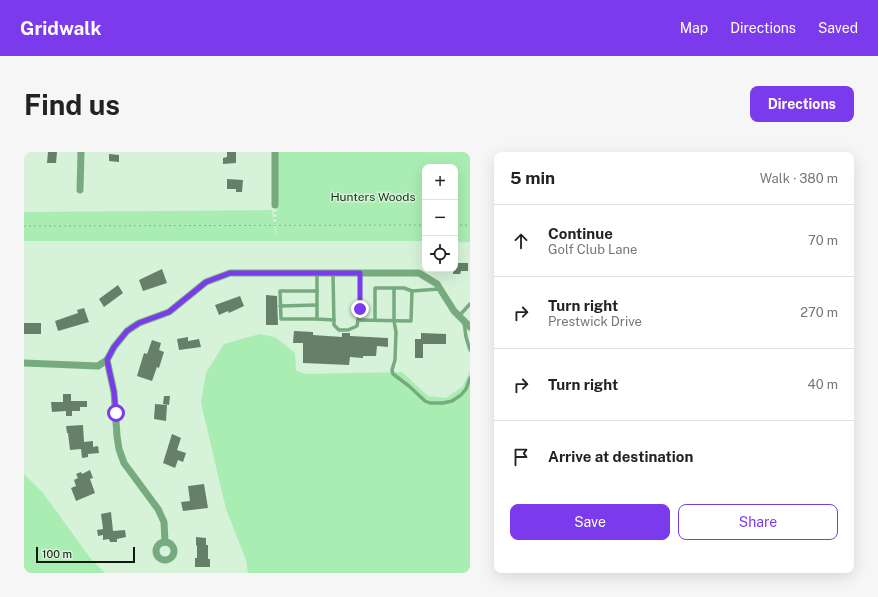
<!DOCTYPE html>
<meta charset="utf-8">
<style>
body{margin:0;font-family:"Public Sans",sans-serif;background:#f6f6f6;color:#222}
.controls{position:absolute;right:12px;top:12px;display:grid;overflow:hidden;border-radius:8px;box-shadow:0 4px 16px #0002}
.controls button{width:36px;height:36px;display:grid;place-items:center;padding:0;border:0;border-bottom:1px solid #e0e0e0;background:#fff;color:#222;font:20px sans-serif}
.scale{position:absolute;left:12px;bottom:10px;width:99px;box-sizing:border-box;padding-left:4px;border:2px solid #101a11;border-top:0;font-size:11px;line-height:14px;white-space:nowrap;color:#101a11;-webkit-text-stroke:3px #d6f2d9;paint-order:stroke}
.stop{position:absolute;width:12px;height:12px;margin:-9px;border:3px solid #7c3aed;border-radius:50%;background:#fff}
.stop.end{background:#7c3aed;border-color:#fff;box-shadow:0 1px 4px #0008}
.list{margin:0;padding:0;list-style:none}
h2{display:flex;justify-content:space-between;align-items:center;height:52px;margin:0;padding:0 16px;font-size:17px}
h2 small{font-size:13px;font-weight:400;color:#767676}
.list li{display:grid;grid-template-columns:26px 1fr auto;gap:12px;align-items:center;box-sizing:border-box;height:72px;padding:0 16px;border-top:1px solid #e0e0e0}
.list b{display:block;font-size:15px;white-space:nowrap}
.list p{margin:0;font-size:13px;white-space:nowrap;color:#767676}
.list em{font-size:13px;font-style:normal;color:#767676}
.actions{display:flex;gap:8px;padding:12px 16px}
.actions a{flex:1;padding:9px 0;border:1px solid #7c3aed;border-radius:8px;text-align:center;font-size:14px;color:#7c3aed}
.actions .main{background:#7c3aed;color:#fff}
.icon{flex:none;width:22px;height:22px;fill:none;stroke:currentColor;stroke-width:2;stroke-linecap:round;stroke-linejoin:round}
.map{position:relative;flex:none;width:446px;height:421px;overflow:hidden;border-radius:8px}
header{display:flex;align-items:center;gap:24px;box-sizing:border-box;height:56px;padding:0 20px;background:#7c3aed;color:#fff}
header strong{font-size:19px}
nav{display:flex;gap:22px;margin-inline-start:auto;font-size:14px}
.intro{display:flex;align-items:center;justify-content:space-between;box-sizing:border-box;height:96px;padding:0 24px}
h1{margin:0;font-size:28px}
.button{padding:10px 18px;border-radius:8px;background:#7c3aed;color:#fff;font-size:14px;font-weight:700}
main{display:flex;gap:24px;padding:0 24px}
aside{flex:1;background:#fff;border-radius:8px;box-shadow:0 4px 16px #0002}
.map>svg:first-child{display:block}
</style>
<header>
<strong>Gridwalk</strong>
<nav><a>Map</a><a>Directions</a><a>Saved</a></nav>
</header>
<div class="intro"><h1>Find us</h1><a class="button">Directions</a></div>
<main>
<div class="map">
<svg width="446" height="421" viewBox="0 0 446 421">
<rect width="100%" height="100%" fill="#d6f2d9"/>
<g fill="#aaedb3">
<path d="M253,0H446V90H431V15H401V89H0V60L248,58L252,85Z"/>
<path d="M236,182L251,185L271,201L272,218L281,222L378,220L404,244L422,246L439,234L446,219V421H224L222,408L202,357L177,251L182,221L200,192Z"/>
<path d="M0,322L19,341L67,407L81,421H0Z"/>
</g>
<g fill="#667f69">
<path d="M24,0H33L32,11H23Z"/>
<path d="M203,0H212V11L199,12V6L203,5Z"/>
<path d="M85,2L95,3V10L85,9Z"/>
<path d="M203,27L219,28L218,40H212V37H203Z"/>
<path d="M431,111H444V119H437L436,122H429V117H431Z"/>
<path d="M138,117L143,131L119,139L115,128Z"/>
<path d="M94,133L99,141L80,155L75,147Z"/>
<path d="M242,143L253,144L254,173H242Z"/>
<path d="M216,144L220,154L205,161L204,159L195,163L191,153Z"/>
<path d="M60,156L65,170L34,179L31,169L54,161L53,158Z"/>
<rect x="0" y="171" width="17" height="11"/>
<path d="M270,179L289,180V183L318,185V181H326V184L364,186V195L353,194L352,204H339V206L326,205L325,213L279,211V191H269Z"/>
<path d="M397,181L422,182V192H399V206H391V187H397Z"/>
<path d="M164,185V189L175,187L177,195L155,198L153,187Z"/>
<path d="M128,188L137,191L135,198L140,200L135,216L133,215L128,229L113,224L120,201L123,202Z"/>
<path d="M39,242H47V249H63V255H56V259H48V264H42V259L28,260L27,250H39Z"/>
<path d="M140,244H146L145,253L139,252Z"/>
<path d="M131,252L143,253L142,269L130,267Z"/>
<path d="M59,273L60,290L69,289V295L74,294L75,301L64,302V305L58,306L57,297L46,298L44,281H43L42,274Z"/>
<path d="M148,282L157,286L153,298L162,301L159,310L154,308L151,316L139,311Z"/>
<path d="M66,318L69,326L66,327L71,341L52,349L47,336L52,334L50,328L54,326L52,322L57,320L58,322Z"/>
<path d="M180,332L184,356L159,359L157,350L166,349L164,334Z"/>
<path d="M87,360L89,379L101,378L102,385L93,387V390H86L85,387L79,388V383L74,384L73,378L79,377L77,362Z"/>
<path d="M172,385L182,386V393H184V407H186V415H171V406H173V394L172,393Z"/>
</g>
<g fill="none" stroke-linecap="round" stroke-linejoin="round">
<g stroke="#94aa96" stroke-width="1" stroke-dasharray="2 3" stroke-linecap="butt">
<path d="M251,60V73"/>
<path d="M431,73H446"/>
<path d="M0,74L401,73"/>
</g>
<g stroke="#77ab7f" stroke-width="3.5">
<path d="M293,121V167L310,168"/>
<path d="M309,121L310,173L315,178H324L333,174L336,157V121"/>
<path d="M370,136V169L372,180L371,208L368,218L369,222L385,234L401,249L406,251H419L428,249L437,243L442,237L446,226"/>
<path d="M293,139H256L257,167H293"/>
<path d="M256,154L293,153"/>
<path d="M435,164L446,152"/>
<path d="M334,168L387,169L388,139L415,137"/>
<path d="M351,168V136H380L388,139"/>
<path d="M440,170L442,185L446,198"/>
</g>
<g stroke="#77ab7f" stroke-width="7">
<path d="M56,38L57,0"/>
<path d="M251,53V0"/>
<path d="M83,208L90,240L93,284L95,297L100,311L134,357L140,370L141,390"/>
<path d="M0,211L74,214L83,208L90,195L103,179L115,171L145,160L182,130L206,121H395L413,132L430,159L446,175"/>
<circle cx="141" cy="399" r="9"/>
</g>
</g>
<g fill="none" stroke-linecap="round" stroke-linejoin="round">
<path stroke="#7c3aed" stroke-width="5" d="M92,261L90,240L83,208L90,195L103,179L115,171L145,160L182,130L206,121H336V157"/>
</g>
<g text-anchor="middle" stroke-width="3" stroke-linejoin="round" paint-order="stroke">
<g font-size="12" fill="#103318" stroke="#d6f2d9">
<text x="349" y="49">Hunters Woods</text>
</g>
</g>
</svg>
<div class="controls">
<button>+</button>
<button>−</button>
<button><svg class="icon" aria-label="locate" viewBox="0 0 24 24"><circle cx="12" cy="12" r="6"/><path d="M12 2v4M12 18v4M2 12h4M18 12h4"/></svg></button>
</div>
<div class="scale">100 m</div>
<div class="stop" style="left:92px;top:261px"></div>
<div class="stop end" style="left:336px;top:157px"></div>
</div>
<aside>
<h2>5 min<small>Walk · 380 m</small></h2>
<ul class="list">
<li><svg class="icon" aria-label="ahead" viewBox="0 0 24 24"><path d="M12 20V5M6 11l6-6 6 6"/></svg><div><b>Continue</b><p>Golf Club Lane</p></div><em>70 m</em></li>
<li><svg class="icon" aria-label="right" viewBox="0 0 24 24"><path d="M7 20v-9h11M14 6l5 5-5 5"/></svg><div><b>Turn right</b><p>Prestwick Drive</p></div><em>270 m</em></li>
<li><svg class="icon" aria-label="right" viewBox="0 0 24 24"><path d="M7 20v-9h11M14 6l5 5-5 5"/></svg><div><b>Turn right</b></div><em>40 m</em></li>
<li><svg class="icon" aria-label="arrive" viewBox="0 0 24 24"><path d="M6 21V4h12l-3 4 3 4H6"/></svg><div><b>Arrive at destination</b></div></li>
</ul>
<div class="actions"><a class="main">Save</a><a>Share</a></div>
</aside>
</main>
